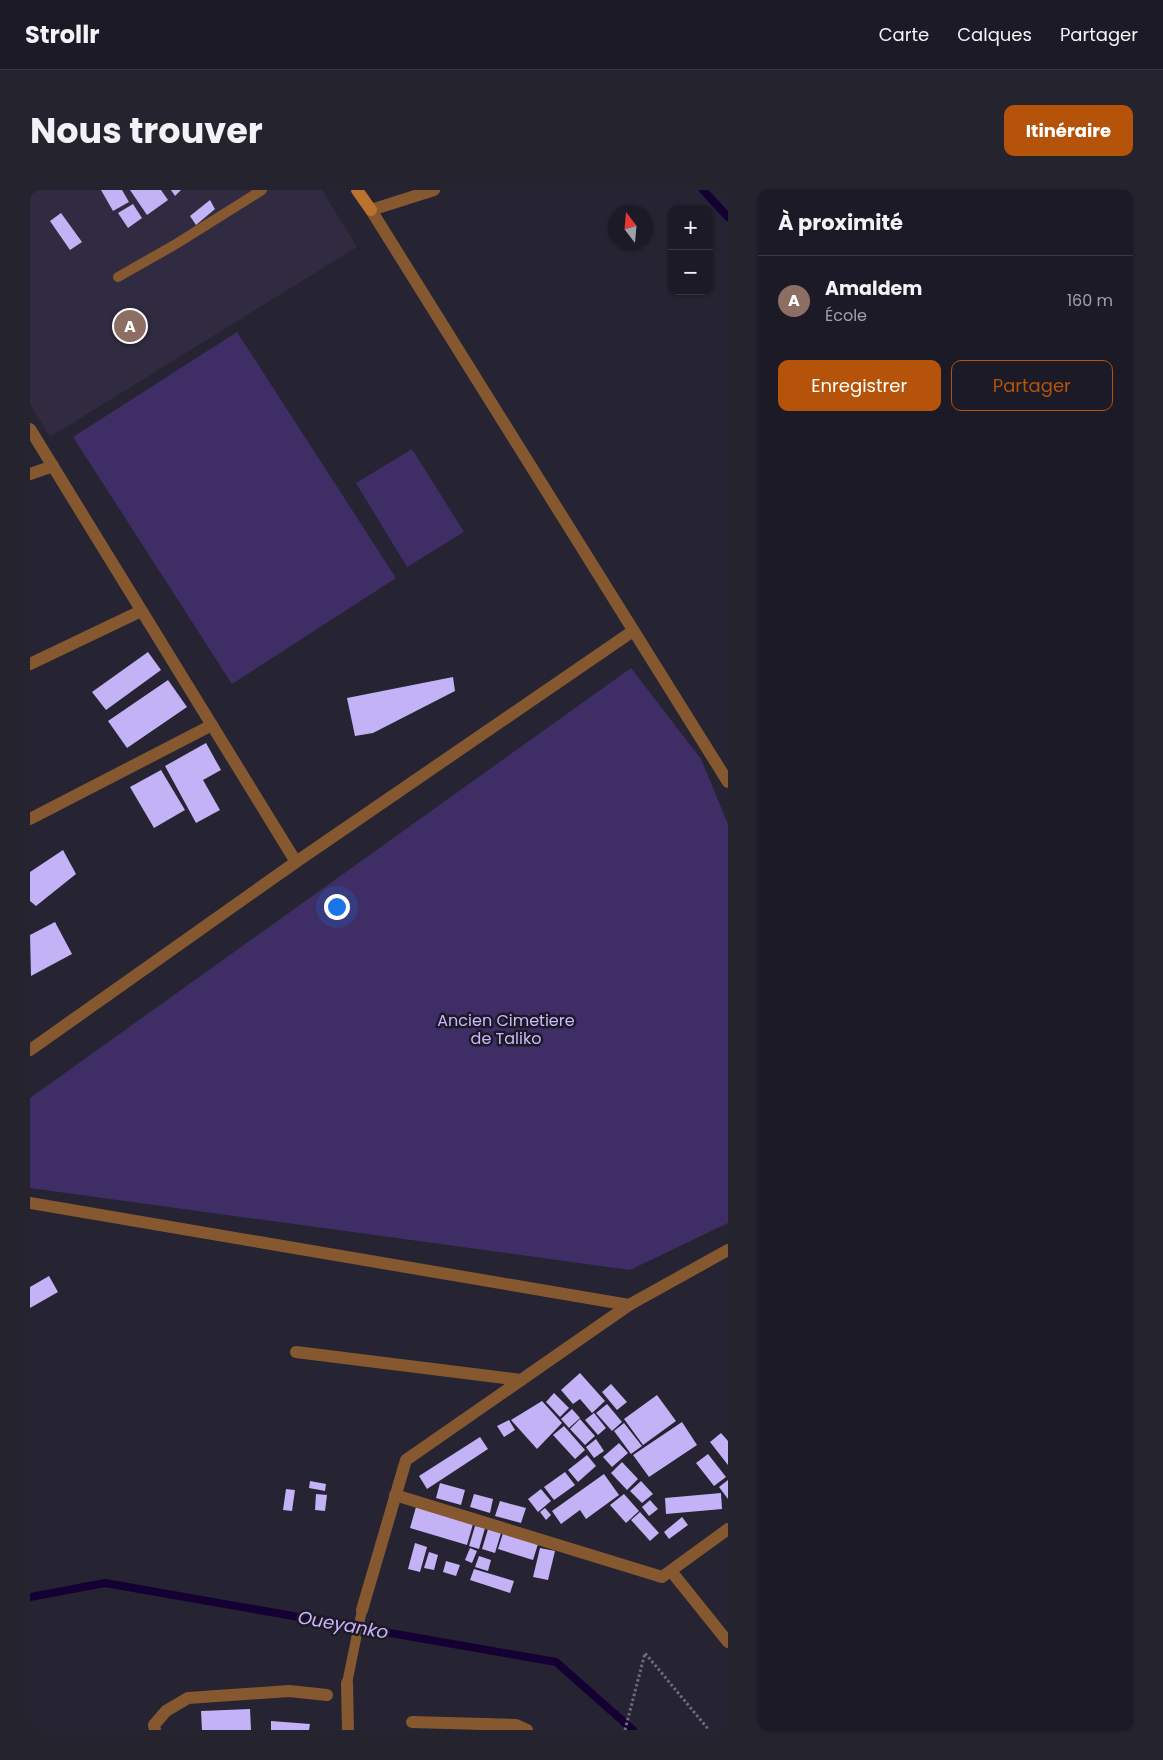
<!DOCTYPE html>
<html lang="fr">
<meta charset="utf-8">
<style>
body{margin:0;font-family:Poppins,sans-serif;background:#25232e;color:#f1f3f6}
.controls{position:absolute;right:15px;top:15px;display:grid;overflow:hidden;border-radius:10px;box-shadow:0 1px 4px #0004}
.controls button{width:45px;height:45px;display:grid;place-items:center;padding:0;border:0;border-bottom:1px solid #3a3843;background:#1c1a26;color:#f1f3f6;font:25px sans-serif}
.compass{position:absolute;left:578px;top:15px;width:45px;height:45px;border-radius:50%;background:#1c1a26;box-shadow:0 1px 4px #0004;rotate:344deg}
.you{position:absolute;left:306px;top:716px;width:18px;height:18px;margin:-12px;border:4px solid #fff;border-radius:50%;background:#1a73e8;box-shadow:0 0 0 8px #1a73e833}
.badge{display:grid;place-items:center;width:32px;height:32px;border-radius:50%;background:#b45309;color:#fff;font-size:16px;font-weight:700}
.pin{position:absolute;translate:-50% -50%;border:2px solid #fff;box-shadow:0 1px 5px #0006}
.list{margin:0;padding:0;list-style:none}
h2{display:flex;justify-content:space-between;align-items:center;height:65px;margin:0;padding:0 20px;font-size:21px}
h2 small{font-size:16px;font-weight:400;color:#a0a1a7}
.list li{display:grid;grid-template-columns:32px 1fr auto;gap:15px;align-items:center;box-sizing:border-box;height:90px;padding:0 20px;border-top:1px solid #3a3843}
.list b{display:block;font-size:19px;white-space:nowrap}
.list p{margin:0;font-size:16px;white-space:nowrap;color:#a0a1a7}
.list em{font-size:16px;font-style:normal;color:#a0a1a7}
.actions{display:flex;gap:10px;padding:15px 20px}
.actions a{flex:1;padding:11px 0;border:1px solid #b45309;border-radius:10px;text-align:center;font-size:18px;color:#b45309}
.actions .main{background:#b45309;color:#fff}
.map{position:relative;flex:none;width:698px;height:1540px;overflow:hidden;border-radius:10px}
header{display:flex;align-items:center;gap:30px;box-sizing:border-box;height:70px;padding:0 25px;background:#1c1a26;border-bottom:1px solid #3a3843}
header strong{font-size:24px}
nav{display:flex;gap:28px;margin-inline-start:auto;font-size:18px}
.intro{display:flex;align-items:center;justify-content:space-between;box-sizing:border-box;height:120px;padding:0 30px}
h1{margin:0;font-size:35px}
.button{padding:12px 22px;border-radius:10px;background:#b45309;color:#fff;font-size:18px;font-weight:700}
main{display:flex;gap:30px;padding:0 30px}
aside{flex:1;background:#1c1a26;border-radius:10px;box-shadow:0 1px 4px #0004}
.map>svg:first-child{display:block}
</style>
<header>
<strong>Strollr</strong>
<nav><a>Carte</a><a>Calques</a><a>Partager</a></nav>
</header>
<div class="intro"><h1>Nous trouver</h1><a class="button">Itinéraire</a></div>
<main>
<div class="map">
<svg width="698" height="1540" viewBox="0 0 698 1540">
<rect width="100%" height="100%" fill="#262332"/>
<path fill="#302b40" d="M0,0H292L327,57L20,247L0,214Z"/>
<g fill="#3f2e66">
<path d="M207,142L366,388L202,494L43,247Z"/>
<path d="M382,259L434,342L377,377L326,293Z"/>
<path d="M601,478L671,569L698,634V1033L600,1080L0,998V908Z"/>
</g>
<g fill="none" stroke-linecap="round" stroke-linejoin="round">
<g stroke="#150033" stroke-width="8">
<path d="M673,0L698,27"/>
<path d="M0,1407L75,1393L526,1472L603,1540"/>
</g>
</g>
<g fill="#c3b2f6">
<path d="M71,0H92L99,12L83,21Z"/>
<path d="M100,0H131L138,10L117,25Z"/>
<path d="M141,0H151L145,6Z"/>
<path d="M180,10L185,19L166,35L160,26Z"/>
<path d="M103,14L112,28L98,38L88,23Z"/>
<path d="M31,23L52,52L40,60L20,31Z"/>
<path d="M118,462L131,480L76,520L62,502Z"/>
<path d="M423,487L425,501L343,543L325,546L317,508Z"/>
<path d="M138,490L157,517L97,558L78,531Z"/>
<path d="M176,553L191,580L173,590L190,620L166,633L135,576Z"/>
<path d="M131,580L155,620L124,638L100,597Z"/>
<path d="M33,660L46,684L6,716L0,711V682Z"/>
<path d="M25,732L42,764L1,786L0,745Z"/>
<path d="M19,1086L28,1102L0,1118V1097Z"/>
<path d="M550,1183L575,1211L562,1223L550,1209L543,1214L531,1200Z"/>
<path d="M581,1194L597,1212L587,1220L572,1202Z"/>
<path d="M524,1203L539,1218L530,1227L516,1212Z"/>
<path d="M627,1205L646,1231L613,1255L594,1229Z"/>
<path d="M512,1211L532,1233L507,1259L481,1230Z"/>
<path d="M577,1214L592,1232L582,1241L566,1223Z"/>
<path d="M542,1219L550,1228L539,1238L531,1229Z"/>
<path d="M564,1223L576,1238L568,1245L555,1230Z"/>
<path d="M550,1229L565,1246L555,1255L540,1239Z"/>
<path d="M479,1230L485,1240L474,1247L467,1236Z"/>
<path d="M652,1232L667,1255L619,1287L603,1265Z"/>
<path d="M594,1233L612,1256L601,1264L584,1241Z"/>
<path d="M534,1236L555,1260L545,1269L523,1245Z"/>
<path d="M691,1243L698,1251V1275L680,1252Z"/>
<path d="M450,1247L458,1259L397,1299L389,1286Z"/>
<path d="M566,1249L574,1261L564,1268L556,1257Z"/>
<path d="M589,1253L598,1263L582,1277L573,1267Z"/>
<path d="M678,1264L696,1287L684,1296L666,1273Z"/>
<path d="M557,1265L566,1276L548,1292L538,1280Z"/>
<path d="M592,1272L608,1289L597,1300L581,1283Z"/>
<path d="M535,1282L545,1295L524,1310L514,1297Z"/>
<path d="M574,1284L589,1305L556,1329L550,1320L531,1334L522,1321Z"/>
<path d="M698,1290V1309L689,1297Z"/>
<path d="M280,1291L296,1294L295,1301L279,1298Z"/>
<path d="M611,1291L623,1304L612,1313L600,1301Z"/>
<path d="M410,1293L435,1300L431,1315L406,1308Z"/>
<path d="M256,1299L265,1300L262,1321L253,1320Z"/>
<path d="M511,1299L521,1311L508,1322L498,1309Z"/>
<path d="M691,1303L692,1319L636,1324L635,1308Z"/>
<path d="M286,1304L297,1305L295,1321L285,1320Z"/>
<path d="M444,1304L463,1309L460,1323L440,1317Z"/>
<path d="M594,1304L609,1321L596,1333L580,1315Z"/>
<path d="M620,1310L628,1319L619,1326L612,1317Z"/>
<path d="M470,1311L496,1318L491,1333L465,1326Z"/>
<path d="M386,1317L443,1334L437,1355L380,1338Z"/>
<path d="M515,1318L521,1325L516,1330L510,1322Z"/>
<path d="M610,1322L629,1343L620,1351L601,1330Z"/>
<path d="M652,1327L658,1335L639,1349L634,1342Z"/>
<path d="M445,1336L455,1338L449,1359L439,1356Z"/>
<path d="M458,1339L471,1343L465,1363L452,1359Z"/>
<path d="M473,1343L508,1354L503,1370L468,1359Z"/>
<path d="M385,1353L397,1357L390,1382L378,1379Z"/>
<path d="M440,1358L447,1361L442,1373L435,1370Z"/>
<path d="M510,1358L525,1361L518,1390L503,1387Z"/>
<path d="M399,1362L408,1365L404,1380L394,1378Z"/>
<path d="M449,1366L461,1370L458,1381L445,1377Z"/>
<path d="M416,1371L430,1375L426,1386L413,1382Z"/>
<path d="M444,1379L484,1391L480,1403L440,1390Z"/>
<path d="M220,1519L221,1540H172L171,1521Z"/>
<path d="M241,1531L280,1534L279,1540H241Z"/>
</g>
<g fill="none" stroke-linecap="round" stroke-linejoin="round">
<path stroke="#6f6c7a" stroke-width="3" stroke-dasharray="2.5 2.5" stroke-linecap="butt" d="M595,1540L615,1463L679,1540"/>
<g stroke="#855830" stroke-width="10">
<path d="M88,87L146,54L232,0"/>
<path d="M317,1493L332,1420"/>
</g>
<g stroke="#855830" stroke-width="12">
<path d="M404,0L341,20L698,592"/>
<path d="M0,239L266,672"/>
<path d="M0,284L23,276"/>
<path d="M0,474L111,421"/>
<path d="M0,629L182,535"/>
<path d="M0,860L266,672L603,441"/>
<path d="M0,1013L599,1115"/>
<path d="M266,1162L491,1190"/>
<path d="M365,1305L632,1387L698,1339"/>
<path d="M641,1381L698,1452"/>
<path d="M332,1420L376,1270L599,1115L698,1060"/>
<path d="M317,1493L318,1540"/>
<path d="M382,1532L486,1535L497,1540"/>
<path d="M125,1540L124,1535L136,1521L158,1508L259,1501L297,1505"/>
</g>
<path stroke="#bb722c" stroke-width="12" d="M327,0L341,20"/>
</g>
<g text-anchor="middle" stroke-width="5" stroke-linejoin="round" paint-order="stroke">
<g font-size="16" fill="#cabafb" stroke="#1d1928">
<text x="476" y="836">Ancien Cimetiere<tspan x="476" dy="18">de Taliko</tspan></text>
</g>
<g font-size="18" font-style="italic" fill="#c7b7f8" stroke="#1d1928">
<text transform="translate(313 1435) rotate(10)" y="6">Oueyanko</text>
</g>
</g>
</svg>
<div class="controls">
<button>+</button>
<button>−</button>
</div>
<svg class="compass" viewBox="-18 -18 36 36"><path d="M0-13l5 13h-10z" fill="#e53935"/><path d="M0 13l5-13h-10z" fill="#a0a1a7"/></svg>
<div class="you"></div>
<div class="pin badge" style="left:100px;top:136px;background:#8d6e63">A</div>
</div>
<aside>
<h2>À proximité<small></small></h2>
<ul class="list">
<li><span class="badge" style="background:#8d6e63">A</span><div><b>Amaldem</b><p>École</p></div><em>160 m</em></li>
</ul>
<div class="actions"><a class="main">Enregistrer</a><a>Partager</a></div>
</aside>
</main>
